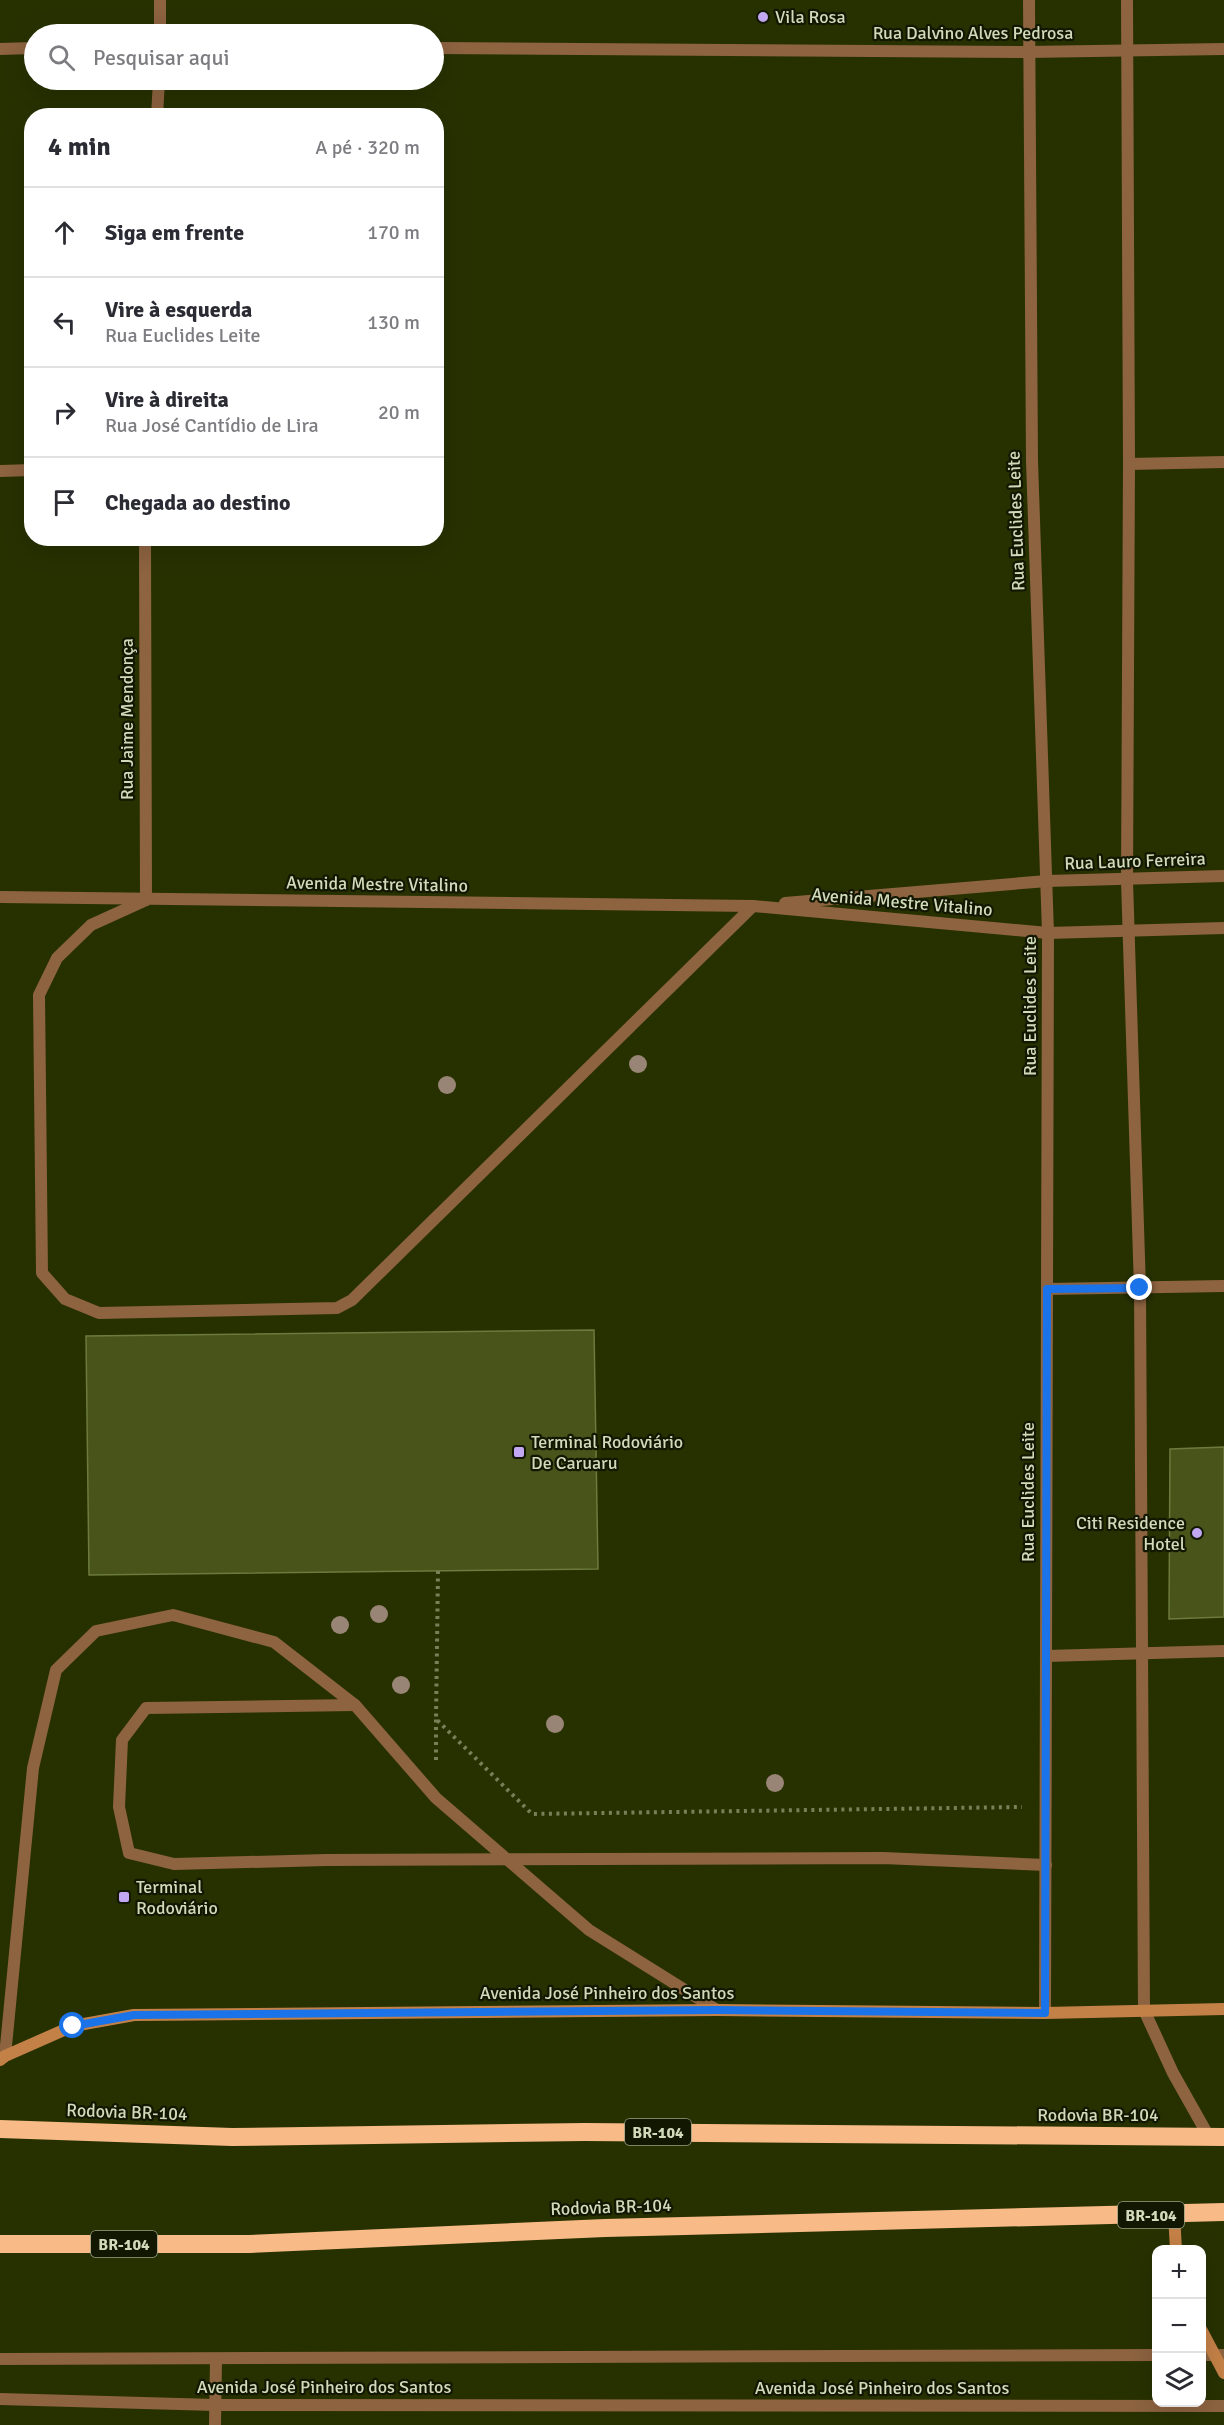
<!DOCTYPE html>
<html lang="pt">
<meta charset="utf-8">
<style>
body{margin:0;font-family:Signika,sans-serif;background:#f2f2f3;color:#2b2b33}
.controls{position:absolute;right:18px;bottom:18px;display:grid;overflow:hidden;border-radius:12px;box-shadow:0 6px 24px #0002}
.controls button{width:54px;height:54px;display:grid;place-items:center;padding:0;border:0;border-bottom:2px solid #e1e1e2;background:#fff;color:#2b2b33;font:30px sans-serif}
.stop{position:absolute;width:18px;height:18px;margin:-14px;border:4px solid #1a73e8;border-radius:50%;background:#fff}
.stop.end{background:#1a73e8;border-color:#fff;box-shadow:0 2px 6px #0008}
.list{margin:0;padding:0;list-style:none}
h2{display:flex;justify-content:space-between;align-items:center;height:78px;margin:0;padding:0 24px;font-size:26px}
h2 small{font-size:20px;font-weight:400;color:#7c7c81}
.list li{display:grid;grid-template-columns:39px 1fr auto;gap:18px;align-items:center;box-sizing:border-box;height:90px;padding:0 24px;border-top:2px solid #e1e1e2}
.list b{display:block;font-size:22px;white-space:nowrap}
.list p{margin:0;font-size:20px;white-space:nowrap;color:#7c7c81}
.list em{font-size:20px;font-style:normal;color:#7c7c81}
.icon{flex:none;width:33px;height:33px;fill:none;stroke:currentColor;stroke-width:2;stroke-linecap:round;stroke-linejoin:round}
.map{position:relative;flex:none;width:1224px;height:2425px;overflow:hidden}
.search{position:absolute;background:#fff;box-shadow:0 6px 24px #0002;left:24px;top:24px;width:420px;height:66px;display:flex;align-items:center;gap:15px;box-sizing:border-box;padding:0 21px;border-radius:33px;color:#7c7c81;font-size:22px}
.panel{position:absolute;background:#fff;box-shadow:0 6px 24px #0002;left:24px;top:108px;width:420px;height:438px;border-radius:24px}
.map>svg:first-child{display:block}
</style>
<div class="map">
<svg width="1224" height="2425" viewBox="0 0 1224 2425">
<rect width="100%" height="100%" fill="#273100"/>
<g fill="#48541a" stroke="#6c7b3d" stroke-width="1.5">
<path d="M594,1330L598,1569L89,1575L86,1336Z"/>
<path d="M1224,1447V1617L1169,1619L1170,1449Z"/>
</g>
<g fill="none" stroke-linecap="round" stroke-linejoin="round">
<g stroke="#778057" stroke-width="4" stroke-dasharray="3 4.5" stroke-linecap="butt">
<path d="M438,1571L436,1719L532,1814L1022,1807"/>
<path d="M436,1760V1719"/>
</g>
<g stroke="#8d6340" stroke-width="12">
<path d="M146,900L91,925L57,958L39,995L42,1273L65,1299L99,1313L337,1308L352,1300L753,906"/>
<path d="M355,1705L146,1708L122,1740L119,1807L129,1853L174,1864L326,1860L883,1858L1046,1865"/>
<path d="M5,2056L33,1768L56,1670L96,1631L173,1615L274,1642L355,1705L436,1798L589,1930L717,2010"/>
</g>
<g stroke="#8d6340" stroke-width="12">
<path d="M160,0V34"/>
<path d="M1029,0L1032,461L1048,933L1045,2013"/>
<path d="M1127,0L1129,464L1127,881L1140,1289L1144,2010L1173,2073L1209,2137"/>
<path d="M434,48L1027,52L1224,49"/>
<path d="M0,49L34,48"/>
<path d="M157,116L159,80"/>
<path d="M1129,464L1224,462"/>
<path d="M0,471L32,470"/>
<path d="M145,538L146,900"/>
<path d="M0,897L753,906L1048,933L1224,928"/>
<path d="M785,903L1047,881L1224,876"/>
<path d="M1047,1289L1224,1286"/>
<path d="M1046,1656L1224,1651"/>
<path d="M1202,2355H1224"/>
<path d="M0,2359L1156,2355"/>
<path d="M0,2399L215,2405L1224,2406"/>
<path d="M215,2425L216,2359"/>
</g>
<g stroke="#c48147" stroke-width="12">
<path d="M0,2060L5,2056L73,2026L134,2015L717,2010L1045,2013L1224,2009"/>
<path d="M1174,2214L1176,2250"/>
<path d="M1202,2331L1224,2373"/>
</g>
<g stroke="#f8ba87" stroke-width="18">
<path d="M0,2129L232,2137L585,2132L1224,2137"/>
<path d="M0,2244H249L605,2228L1224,2212"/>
</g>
</g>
<g fill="#998575">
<circle cx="638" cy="1064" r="9"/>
<circle cx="447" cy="1085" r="9"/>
<circle cx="379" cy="1614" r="9"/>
<circle cx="340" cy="1625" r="9"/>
<circle cx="401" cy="1685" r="9"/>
<circle cx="555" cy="1724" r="9"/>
<circle cx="775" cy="1783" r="9"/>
</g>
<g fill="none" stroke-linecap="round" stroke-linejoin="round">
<path stroke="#1a73e8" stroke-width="8" d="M73,2026L134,2015L717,2010L1045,2013L1047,1289L1140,1288"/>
</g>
<g fill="#c2a7f2" stroke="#121701" stroke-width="2">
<circle cx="763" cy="17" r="6"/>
<rect x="513" y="1446" width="12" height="12" rx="3"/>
<circle cx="1197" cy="1533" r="6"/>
<rect x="118" y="1891" width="12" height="12" rx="3"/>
</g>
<g text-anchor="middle" stroke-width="4.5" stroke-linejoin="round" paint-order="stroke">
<g fill="#121701" stroke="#98a082" stroke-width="1.5">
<rect x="625" y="2119" width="66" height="26" rx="4.5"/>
<rect x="1118" y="2202" width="66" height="26" rx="4.5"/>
<rect x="91" y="2231" width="66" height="26" rx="4.5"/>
</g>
<g font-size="16" font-weight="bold" fill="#d1daba">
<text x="658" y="2138">BR-104</text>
<text x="1151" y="2221">BR-104</text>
<text x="124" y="2250">BR-104</text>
</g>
<g font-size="18" fill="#d1daba" stroke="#121701" text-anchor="start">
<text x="775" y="23">Vila Rosa</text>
<text x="531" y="1448">Terminal Rodoviário<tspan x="531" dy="21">De Caruaru</tspan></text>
<text x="1185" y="1529" text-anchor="end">Citi Residence<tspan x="1185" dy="21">Hotel</tspan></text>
<text x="136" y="1893">Terminal<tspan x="136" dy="21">Rodoviário</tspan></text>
</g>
<g font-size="18" fill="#d1daba" stroke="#121701">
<text x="973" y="39">Rua Dalvino Alves Pedrosa</text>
<text transform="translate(1016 521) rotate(-92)" y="6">Rua Euclides Leite</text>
<text transform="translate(127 719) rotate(-90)" y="6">Rua Jaime Mendonça</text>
<text transform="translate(1135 861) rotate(-2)" y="6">Rua Lauro Ferreira</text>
<text transform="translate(377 884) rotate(1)" y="6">Avenida Mestre Vitalino</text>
<text transform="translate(902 902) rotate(5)" y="6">Avenida Mestre Vitalino</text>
<text transform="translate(1030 1006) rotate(-90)" y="6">Rua Euclides Leite</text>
<text transform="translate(1028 1492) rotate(-90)" y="6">Rua Euclides Leite</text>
<text x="607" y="1999">Avenida José Pinheiro dos Santos</text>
<text transform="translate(127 2112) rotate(2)" y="6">Rodovia BR-104</text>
<text x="1098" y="2121">Rodovia BR-104</text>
<text transform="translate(611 2207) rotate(-2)" y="6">Rodovia BR-104</text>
<text x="324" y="2393">Avenida José Pinheiro dos Santos</text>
<text x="882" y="2394">Avenida José Pinheiro dos Santos</text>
</g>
</g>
</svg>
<div class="controls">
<button>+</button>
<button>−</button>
<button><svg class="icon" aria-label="layers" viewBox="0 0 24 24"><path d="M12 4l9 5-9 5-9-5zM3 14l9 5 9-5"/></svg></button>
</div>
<div class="stop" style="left:73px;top:2026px"></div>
<div class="stop end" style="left:1140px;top:1288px"></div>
<div class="search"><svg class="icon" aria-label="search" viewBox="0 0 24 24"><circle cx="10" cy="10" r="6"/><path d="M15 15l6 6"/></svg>Pesquisar aqui</div>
<section class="panel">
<h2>4 min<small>A pé · 320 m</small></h2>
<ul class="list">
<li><svg class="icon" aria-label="ahead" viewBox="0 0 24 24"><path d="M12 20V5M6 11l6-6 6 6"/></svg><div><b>Siga em frente</b></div><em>170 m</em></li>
<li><svg class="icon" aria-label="left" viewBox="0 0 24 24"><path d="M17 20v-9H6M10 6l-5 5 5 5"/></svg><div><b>Vire à esquerda</b><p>Rua Euclides Leite</p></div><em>130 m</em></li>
<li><svg class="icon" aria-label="right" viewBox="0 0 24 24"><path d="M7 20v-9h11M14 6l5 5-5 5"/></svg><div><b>Vire à direita</b><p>Rua José Cantídio de Lira</p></div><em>20 m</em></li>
<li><svg class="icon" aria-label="arrive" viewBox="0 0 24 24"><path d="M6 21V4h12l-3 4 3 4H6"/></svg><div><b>Chegada ao destino</b></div></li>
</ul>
</section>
</div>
